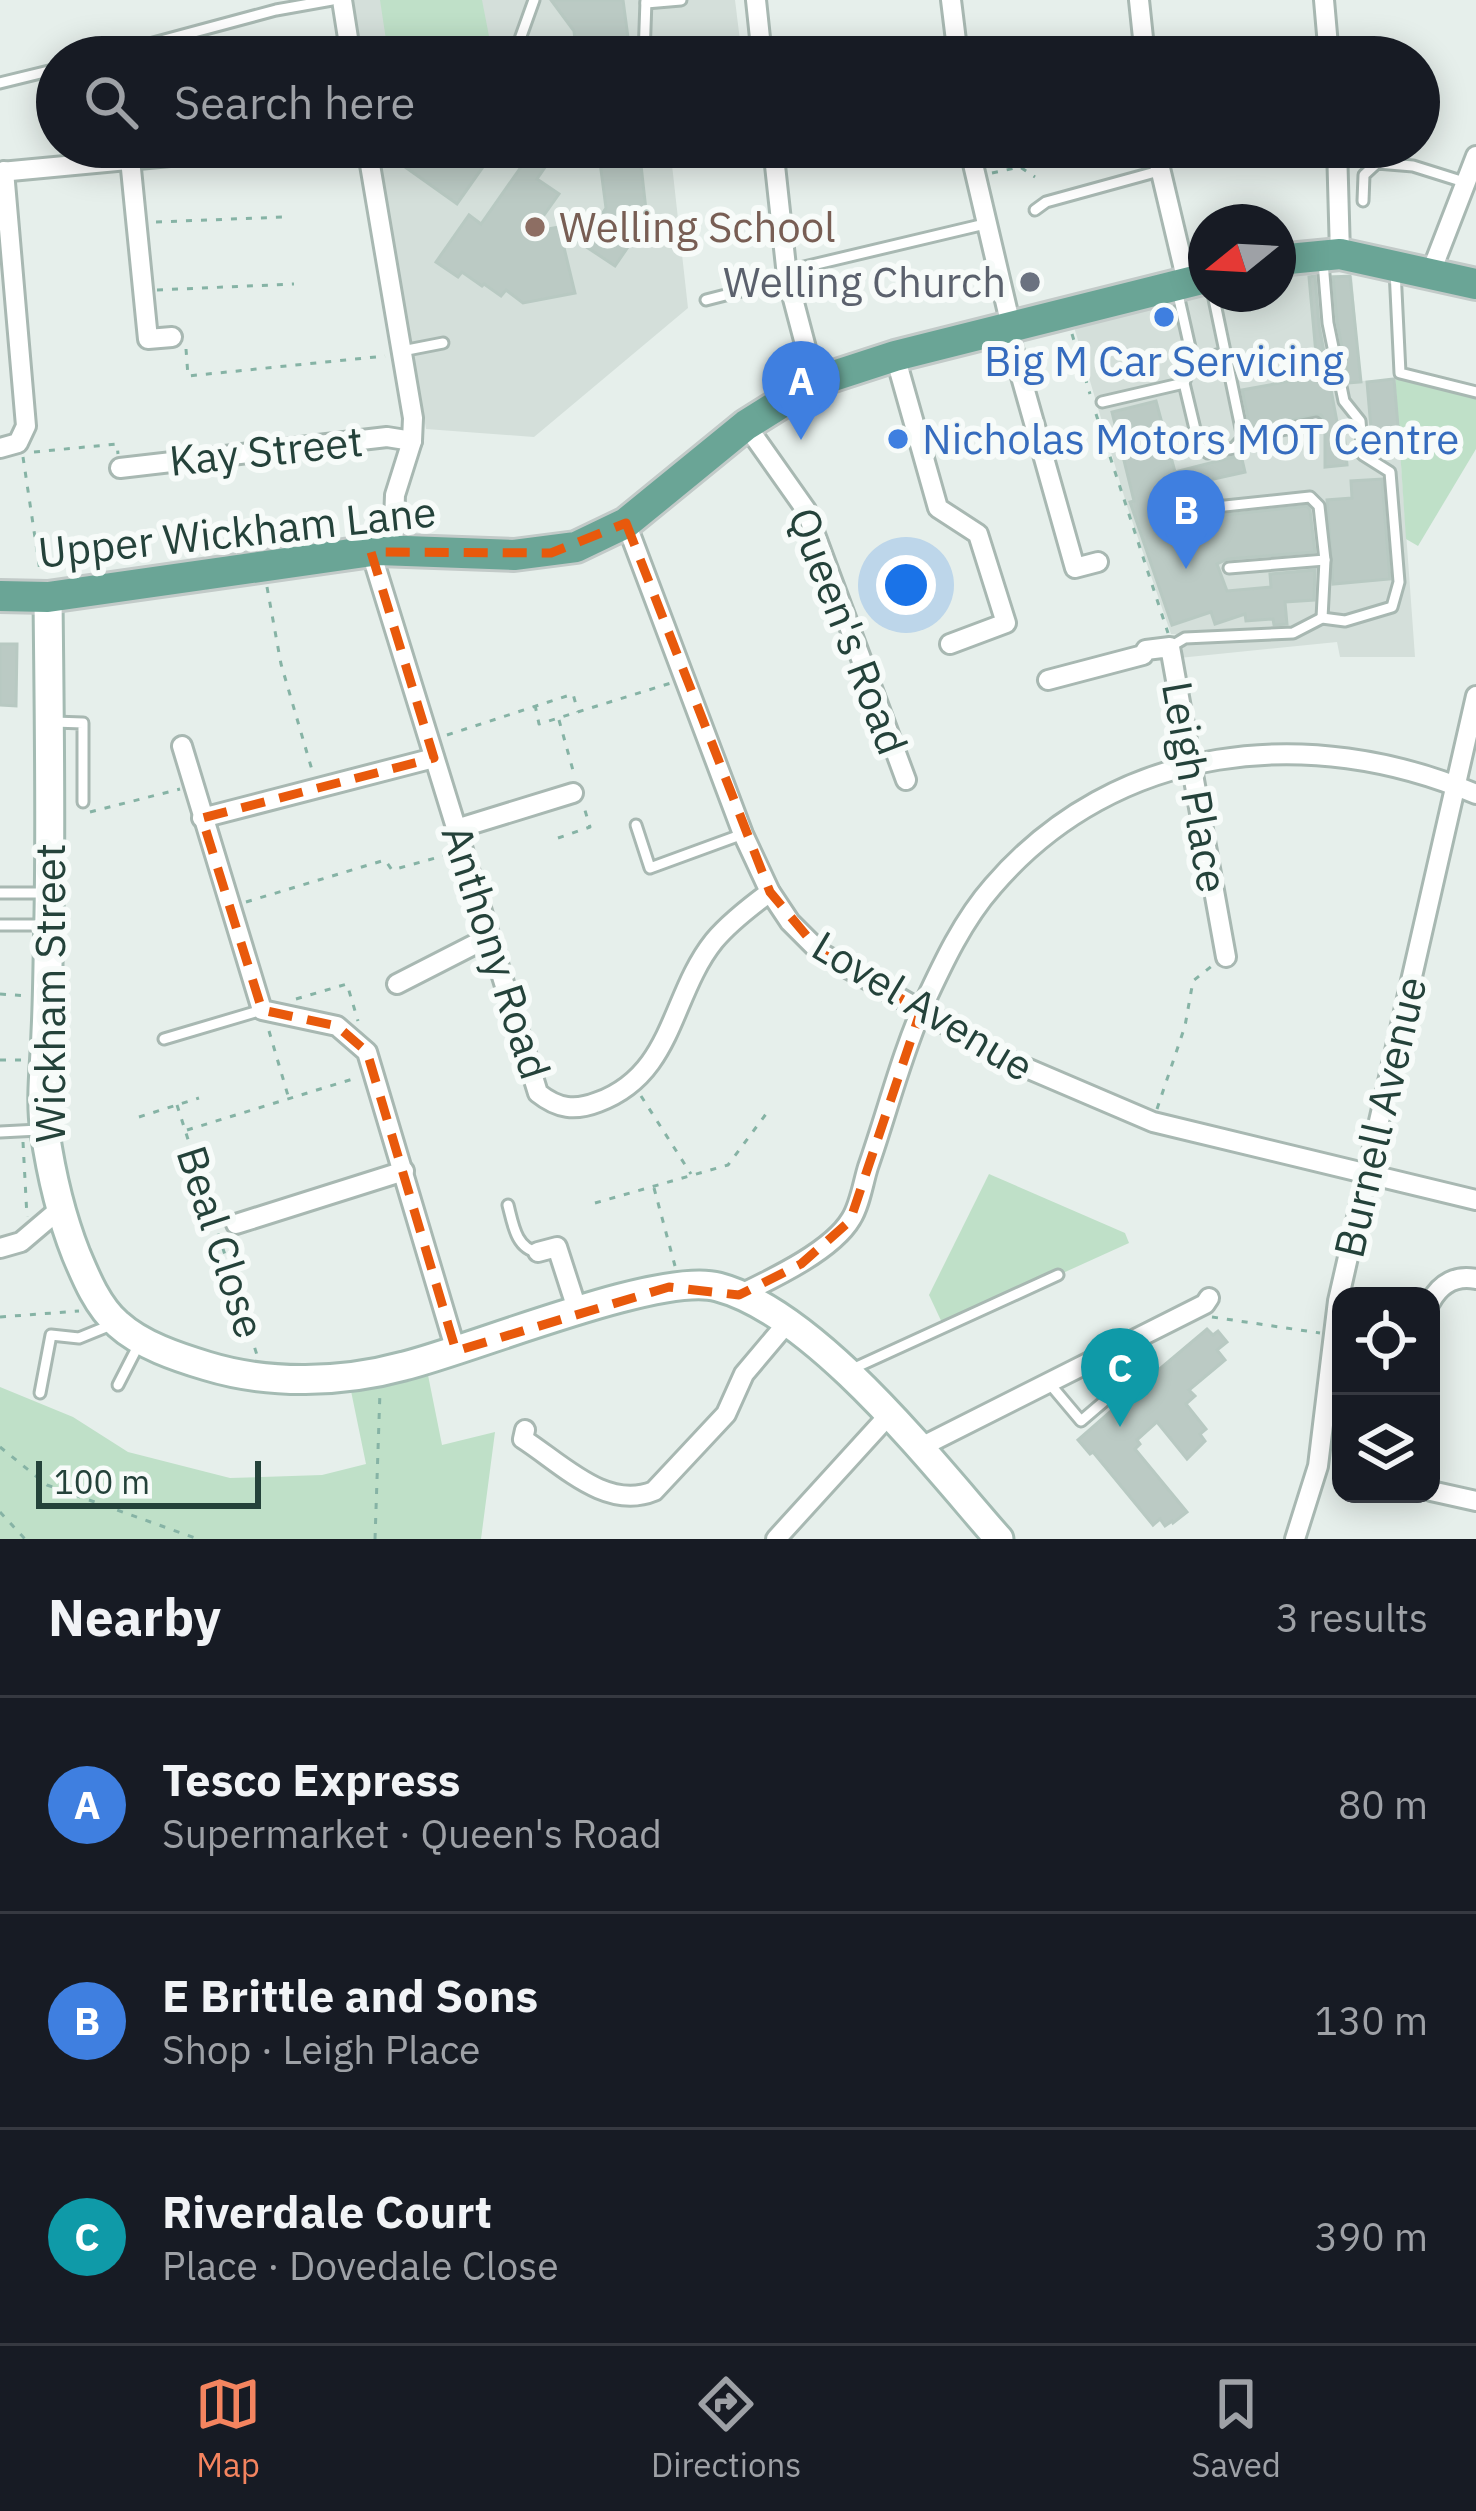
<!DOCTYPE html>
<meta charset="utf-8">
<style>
body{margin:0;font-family:"IBM Plex Sans",sans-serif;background:#20242c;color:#f1f3f6}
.controls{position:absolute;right:36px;bottom:36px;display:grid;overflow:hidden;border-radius:24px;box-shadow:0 6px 30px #0003}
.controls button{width:108px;height:108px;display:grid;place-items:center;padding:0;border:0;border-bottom:3px solid #363941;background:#171b24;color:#f1f3f6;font:60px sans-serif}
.compass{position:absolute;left:1188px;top:204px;width:108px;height:108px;border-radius:50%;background:#171b24;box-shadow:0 6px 30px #0003;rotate:252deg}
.scale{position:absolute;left:36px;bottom:30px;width:225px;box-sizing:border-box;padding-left:12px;border:6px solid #24423a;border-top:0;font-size:33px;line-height:42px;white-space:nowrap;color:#24423a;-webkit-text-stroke:9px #f7fbf9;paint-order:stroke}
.you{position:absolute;left:906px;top:585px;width:42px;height:42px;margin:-30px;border:9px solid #fff;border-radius:50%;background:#1a73e8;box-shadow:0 0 0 18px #1a73e833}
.badge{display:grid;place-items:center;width:78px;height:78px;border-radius:50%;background:#f4845f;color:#fff;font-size:39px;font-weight:700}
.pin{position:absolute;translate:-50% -99px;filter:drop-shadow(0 3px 6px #0008)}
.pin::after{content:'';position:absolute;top:63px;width:42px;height:36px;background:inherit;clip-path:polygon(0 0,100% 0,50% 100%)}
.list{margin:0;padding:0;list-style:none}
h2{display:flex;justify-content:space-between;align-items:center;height:156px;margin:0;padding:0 48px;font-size:51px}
h2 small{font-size:39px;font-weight:400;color:#9ea1a6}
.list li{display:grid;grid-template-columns:78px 1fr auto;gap:36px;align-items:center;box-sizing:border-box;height:216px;padding:0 48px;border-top:3px solid #363941}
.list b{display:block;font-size:45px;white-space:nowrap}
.list p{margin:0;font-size:39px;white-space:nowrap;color:#9ea1a6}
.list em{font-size:39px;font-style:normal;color:#9ea1a6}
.icon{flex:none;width:66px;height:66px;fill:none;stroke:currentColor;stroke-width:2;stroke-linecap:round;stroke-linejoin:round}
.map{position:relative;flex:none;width:1476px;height:1539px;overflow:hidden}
.search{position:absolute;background:#171b24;box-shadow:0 6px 30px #0003;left:36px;right:36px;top:36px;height:132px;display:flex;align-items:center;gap:30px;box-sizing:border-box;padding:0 42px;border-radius:66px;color:#9ea1a6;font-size:45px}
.sheet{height:804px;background:#171b24}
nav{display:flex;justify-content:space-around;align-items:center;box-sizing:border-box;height:168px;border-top:3px solid #363941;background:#171b24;font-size:33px;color:#9ea1a6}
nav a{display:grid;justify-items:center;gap:6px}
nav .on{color:#f4845f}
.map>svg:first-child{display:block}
</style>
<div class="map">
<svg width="1476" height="1539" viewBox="0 0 1476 1539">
<rect width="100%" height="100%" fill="#e6efeb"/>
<g fill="#d4dfda">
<path d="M353,0H735L742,57H363Z"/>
<path d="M378,147H670L688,308L534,437L426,429Z"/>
<path d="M1285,273L1352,276L1361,381L1395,379L1415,657H1340L1337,642L1179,658L1186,642L1185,635L1171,634L1127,506L1074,327L1206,294H1278V275Z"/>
</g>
<g fill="#bfe0c8">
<path d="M380,0H482L489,36L467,40L468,50L416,57L414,49L388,53Z"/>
<path d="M1395,375L1476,397V449L1418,546L1406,539Z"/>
<path d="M989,1174L1125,1233L1129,1243L944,1327L929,1295Z"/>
<path d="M428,1375L442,1445L495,1432L481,1539H0V1387L73,1417L128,1452L230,1478L322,1475L366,1464L351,1391Z"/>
</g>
<g fill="#bbcac4" stroke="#b8c9c2" stroke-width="3">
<path d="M551,0H623L629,45H634L635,57H571L576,49L574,31Z"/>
<path d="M402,147H497L457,204L394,159Z"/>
<path d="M535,147H559L537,179L559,194L532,232L559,227L575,293L523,303L506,290L501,296L484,284L482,286L462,272L458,277L436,262L469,215L481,224Z"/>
<path d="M598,147H639L647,219L615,266L582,244L606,208Z"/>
<path d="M1315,276L1319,325L1337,422L1351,424L1352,432L1344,433L1347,465L1325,467V422L1321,415L1250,427L1242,390L1318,376L1309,277Z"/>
<path d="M1350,276L1361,382L1349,383L1337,322L1333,277Z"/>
<path d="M1394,379L1399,438L1372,440L1367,382Z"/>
<path d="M1156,401L1175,472L1241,455L1245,472L1150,493L1159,519L1197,506L1200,514L1206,517L1307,506L1310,510L1315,552L1228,559L1217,564L1227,591L1271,587L1270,574L1315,570L1314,600L1285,602L1287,624L1274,625L1273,619L1246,621L1245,614L1215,624L1211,612L1172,625L1130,502L1134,501L1112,412Z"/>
<path d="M1382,479L1390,579L1333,584L1327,500L1352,498L1351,481Z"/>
<path d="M0,644H17L16,706L0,705Z"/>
<path d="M1207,1329L1213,1335L1218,1331L1227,1342L1217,1350L1225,1360L1189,1390L1195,1396L1186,1404L1206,1429L1200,1434L1205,1441L1187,1459L1157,1422L1137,1440L1140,1444L1135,1449L1187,1512L1173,1523L1172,1521L1165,1526L1160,1519L1153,1525L1093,1452L1090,1454L1078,1440L1126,1398L1122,1387L1111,1379L1134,1359L1149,1378Z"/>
</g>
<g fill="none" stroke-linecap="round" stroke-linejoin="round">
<defs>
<g id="lane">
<path d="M646,3L681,0"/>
<path d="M101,57L276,10L332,0"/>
<path d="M520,57V39L534,0"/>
<path d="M644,57L646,0"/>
<path d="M0,83L57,69"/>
<path d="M1363,201L1364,175L1377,163L1413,166L1464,182"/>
<path d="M1035,210L1046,202L1159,171"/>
<path d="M1395,270L1400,373L1476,392"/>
<path d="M787,271L985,224"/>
<path d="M1177,290L1193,361"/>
<path d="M1213,294L1243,438L1234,448L1208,453L1199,446L1184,383L1193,361L1225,353"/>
<path d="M706,300L788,279"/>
<path d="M402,351L443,343"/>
<path d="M1102,402L1184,383"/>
<path d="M1243,438L1316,423"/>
<path d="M1206,508L1310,497L1319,506L1325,560L1322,618"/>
<path d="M1229,568L1325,560"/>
<path d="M1170,647L1185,638L1293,633L1322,618L1345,621L1392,607L1399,582L1390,472L1363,455L1360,421L1344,401L1328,323L1323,262"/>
<path d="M54,722L83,723V802"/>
<path d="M636,825L650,868L743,834"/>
<path d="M0,893H43"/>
<path d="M0,925H43"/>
<path d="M164,1039L262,1010"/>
<path d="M0,1132L39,1130"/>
<path d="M508,1205C513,1224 516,1249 538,1252"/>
<path d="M850,1370L1058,1275"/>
<path d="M1049,1383L1081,1421L1115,1392"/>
<path d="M118,1385L139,1344"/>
<path d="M40,1393L51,1335L79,1338L111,1325"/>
</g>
<g id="street">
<path d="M342,0L351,57"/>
<path d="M756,0L762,57"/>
<path d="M951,0L958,57"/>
<path d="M1139,0L1145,57"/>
<path d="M1324,0L1329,57"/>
<path d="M367,147L413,418L412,441L395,495L393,549"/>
<path d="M773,147L787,276L815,382"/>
<path d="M969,147L1011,326"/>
<path d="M1155,147L1187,282"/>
<path d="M1337,147L1340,254"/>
<path d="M130,159L148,339L172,337"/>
<path d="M0,172L266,147"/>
<path d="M1431,272L1476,156"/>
<path d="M1007,327L1075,568L1098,562"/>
<path d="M895,356L938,508L978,534L1006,623L950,644"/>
<path d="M746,425L806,510L906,780"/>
<path d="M0,448L18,443L26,426L4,171"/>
<path d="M120,468L387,437L412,441"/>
<path d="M626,523L743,834L770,892L790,922L821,953L1010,1061L1153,1122L1476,1200"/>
<path d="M371,552L538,1093C558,1109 575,1111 598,1102C674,1074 670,996 714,941C729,923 751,906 770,892"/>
<path d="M1048,680L1143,655L1146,650L1170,647L1226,957"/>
<path d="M182,746L262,1010L337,1026L367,1052L456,1351"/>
<path d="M202,818L434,758"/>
<path d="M456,829L573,793"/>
<path d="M397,984L489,937"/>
<path d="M236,1224L404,1171"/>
<path d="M0,1248L21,1242L61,1208"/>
<path d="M538,1252L557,1247L578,1312"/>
<path d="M739,1295C772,1279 832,1251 851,1219C860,1205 863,1183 868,1167C887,1113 901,1056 924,1004C943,963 963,920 993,886C1116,743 1309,723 1476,794"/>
<path d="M1431,1301C1441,1283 1456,1275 1476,1279"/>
<path d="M525,1430L523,1439C562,1464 606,1511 654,1491L726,1414L744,1374L787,1323"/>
<path d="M919,1448L1205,1304L1209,1298"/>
<path d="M1431,1491L1476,1501"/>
<path d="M776,1539L888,1416"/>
<path d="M1295,1539L1318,1466L1338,1301L1476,696"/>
</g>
<path id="secondary" d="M48,597C49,703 51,809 49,914C48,953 48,993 46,1032C45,1064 40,1099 45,1132C51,1173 61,1216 76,1254C86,1278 98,1307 118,1324C141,1345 177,1357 207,1366C269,1385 342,1383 404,1366C473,1349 660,1271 718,1287C816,1313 933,1464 999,1539"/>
<g id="primary">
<path d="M1278,260L1340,254L1476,284"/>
<path d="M0,596L48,597L379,550L514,555L576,547L626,523L746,425L815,382L895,356L1206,278"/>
</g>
</defs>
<use href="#lane" stroke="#a8b8b2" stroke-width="15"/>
<use href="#street" stroke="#a8b8b2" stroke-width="24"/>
<use href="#secondary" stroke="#a4bbb3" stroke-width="33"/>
<use href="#primary" stroke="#c2cac8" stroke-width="36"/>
<g stroke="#86b3a5" stroke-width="3" stroke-dasharray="6 9" stroke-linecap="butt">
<path d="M992,173L1020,167L1035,177"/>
<path d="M156,222L284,217"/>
<path d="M157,290L294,284"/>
<path d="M1072,334L1090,394"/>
<path d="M186,349L188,376L385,356"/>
<path d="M1096,414L1168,633"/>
<path d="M34,452L117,444L118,454"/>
<path d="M23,457L40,571"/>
<path d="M267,587L281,664L312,770"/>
<path d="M535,705L539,724L671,683"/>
<path d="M559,720L574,774"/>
<path d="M447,735L573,694L578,712"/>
<path d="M90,812L180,789"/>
<path d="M558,838L590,827L584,807"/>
<path d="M246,902L385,860L392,870L450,854"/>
<path d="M0,994L28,996"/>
<path d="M296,999L347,984L358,1021"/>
<path d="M269,1031L289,1099"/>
<path d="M0,1060H25"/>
<path d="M641,1096L691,1174"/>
<path d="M177,1105L257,1355"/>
<path d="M1157,1109L1185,1026L1193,981L1213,965"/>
<path d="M139,1117L199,1098"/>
<path d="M187,1130L356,1078"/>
<path d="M23,1142L27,1217"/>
<path d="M654,1188L675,1266"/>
<path d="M595,1203L728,1165L766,1114"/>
<path d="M0,1317L79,1311"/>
<path d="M1212,1317L1320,1333"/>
<path d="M0,1447L47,1485L198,1539"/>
<path d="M0,1512L25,1539"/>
<path d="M375,1539L380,1391"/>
</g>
<use href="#lane" stroke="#fff" stroke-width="9"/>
<use href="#street" stroke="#fff" stroke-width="18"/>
<use href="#secondary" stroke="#fff" stroke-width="27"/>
<use href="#primary" stroke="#6aa596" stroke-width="30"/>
</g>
<path fill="none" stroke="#e8590c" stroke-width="9" stroke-dasharray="24 15" stroke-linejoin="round" d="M626,523L770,892L821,953L921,1010L850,1221L801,1264L739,1295L669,1287L456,1351L367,1052L337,1026L262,1010L202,818L434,758L371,552L551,553Z"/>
<circle fill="#8d6e63" stroke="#f7fbf9" stroke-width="4.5" cx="535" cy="227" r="12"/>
<circle fill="#6b7280" stroke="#f7fbf9" stroke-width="4.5" cx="1030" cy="282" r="12"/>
<g fill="#3f7fe0" stroke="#f7fbf9" stroke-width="4.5">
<circle cx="1164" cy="317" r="12"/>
<circle cx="898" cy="439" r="12"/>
</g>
<g text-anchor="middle" stroke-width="12" stroke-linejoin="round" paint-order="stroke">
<g font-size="42" fill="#785e54" stroke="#f7fbf9" text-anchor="start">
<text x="559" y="242">Welling School</text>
</g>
<g font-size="42" fill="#5b616d" stroke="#f7fbf9" text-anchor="end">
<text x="1006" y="297">Welling Church</text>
</g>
<g font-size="42" fill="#366cbe" stroke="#f7fbf9">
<text x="1164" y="376">Big M Car Servicing</text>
<text x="922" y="454" text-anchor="start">Nicholas Motors MOT Centre</text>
</g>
<g font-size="42" fill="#24423a" stroke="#f7fbf9">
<text transform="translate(266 451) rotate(-6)" y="15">Kay Street</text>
<text transform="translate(237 532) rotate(-6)" y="15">Upper Wickham Lane</text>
<text transform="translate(848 631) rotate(69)" y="15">Queen's Road</text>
<text transform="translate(1195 787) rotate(80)" y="15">Leigh Place</text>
<text transform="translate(496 952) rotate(72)" y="15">Anthony Road</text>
<text transform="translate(50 993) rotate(-90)" y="15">Wickham Street</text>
<text transform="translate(923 1006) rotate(31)" y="15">Lovel Avenue</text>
<text transform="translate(1380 1117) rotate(-77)" y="15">Burnell Avenue</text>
<text transform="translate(221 1242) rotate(72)" y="15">Beal Close</text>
</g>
</g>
</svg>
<div class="controls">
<button><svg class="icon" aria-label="locate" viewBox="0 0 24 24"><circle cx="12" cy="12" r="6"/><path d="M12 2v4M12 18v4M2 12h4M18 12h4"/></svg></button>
<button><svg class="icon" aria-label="layers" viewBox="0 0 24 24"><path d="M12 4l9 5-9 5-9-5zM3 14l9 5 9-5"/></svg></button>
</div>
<svg class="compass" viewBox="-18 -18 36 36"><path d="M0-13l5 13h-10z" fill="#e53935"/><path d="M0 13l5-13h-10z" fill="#9ea1a6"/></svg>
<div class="scale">100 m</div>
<div class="you"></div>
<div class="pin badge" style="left:801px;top:440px;background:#3f7fe0">A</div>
<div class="pin badge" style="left:1186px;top:569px;background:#3f7fe0">B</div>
<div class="pin badge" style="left:1120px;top:1427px;background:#0f9aa8">C</div>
<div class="search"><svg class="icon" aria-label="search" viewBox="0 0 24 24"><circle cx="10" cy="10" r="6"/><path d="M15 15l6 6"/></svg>Search here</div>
</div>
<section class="sheet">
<h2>Nearby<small>3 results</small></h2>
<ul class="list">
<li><span class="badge" style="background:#3f7fe0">A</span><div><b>Tesco Express</b><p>Supermarket · Queen's Road</p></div><em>80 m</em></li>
<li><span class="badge" style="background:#3f7fe0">B</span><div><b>E Brittle and Sons</b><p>Shop · Leigh Place</p></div><em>130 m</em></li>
<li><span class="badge" style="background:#0f9aa8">C</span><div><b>Riverdale Court</b><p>Place · Dovedale Close</p></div><em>390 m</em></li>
</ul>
</section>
<nav>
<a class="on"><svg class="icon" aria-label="map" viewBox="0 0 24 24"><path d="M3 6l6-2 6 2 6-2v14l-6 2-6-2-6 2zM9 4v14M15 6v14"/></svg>Map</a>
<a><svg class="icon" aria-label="directions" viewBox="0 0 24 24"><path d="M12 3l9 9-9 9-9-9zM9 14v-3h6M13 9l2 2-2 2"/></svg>Directions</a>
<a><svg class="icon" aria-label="saved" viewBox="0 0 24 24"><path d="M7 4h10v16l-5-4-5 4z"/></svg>Saved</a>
</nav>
